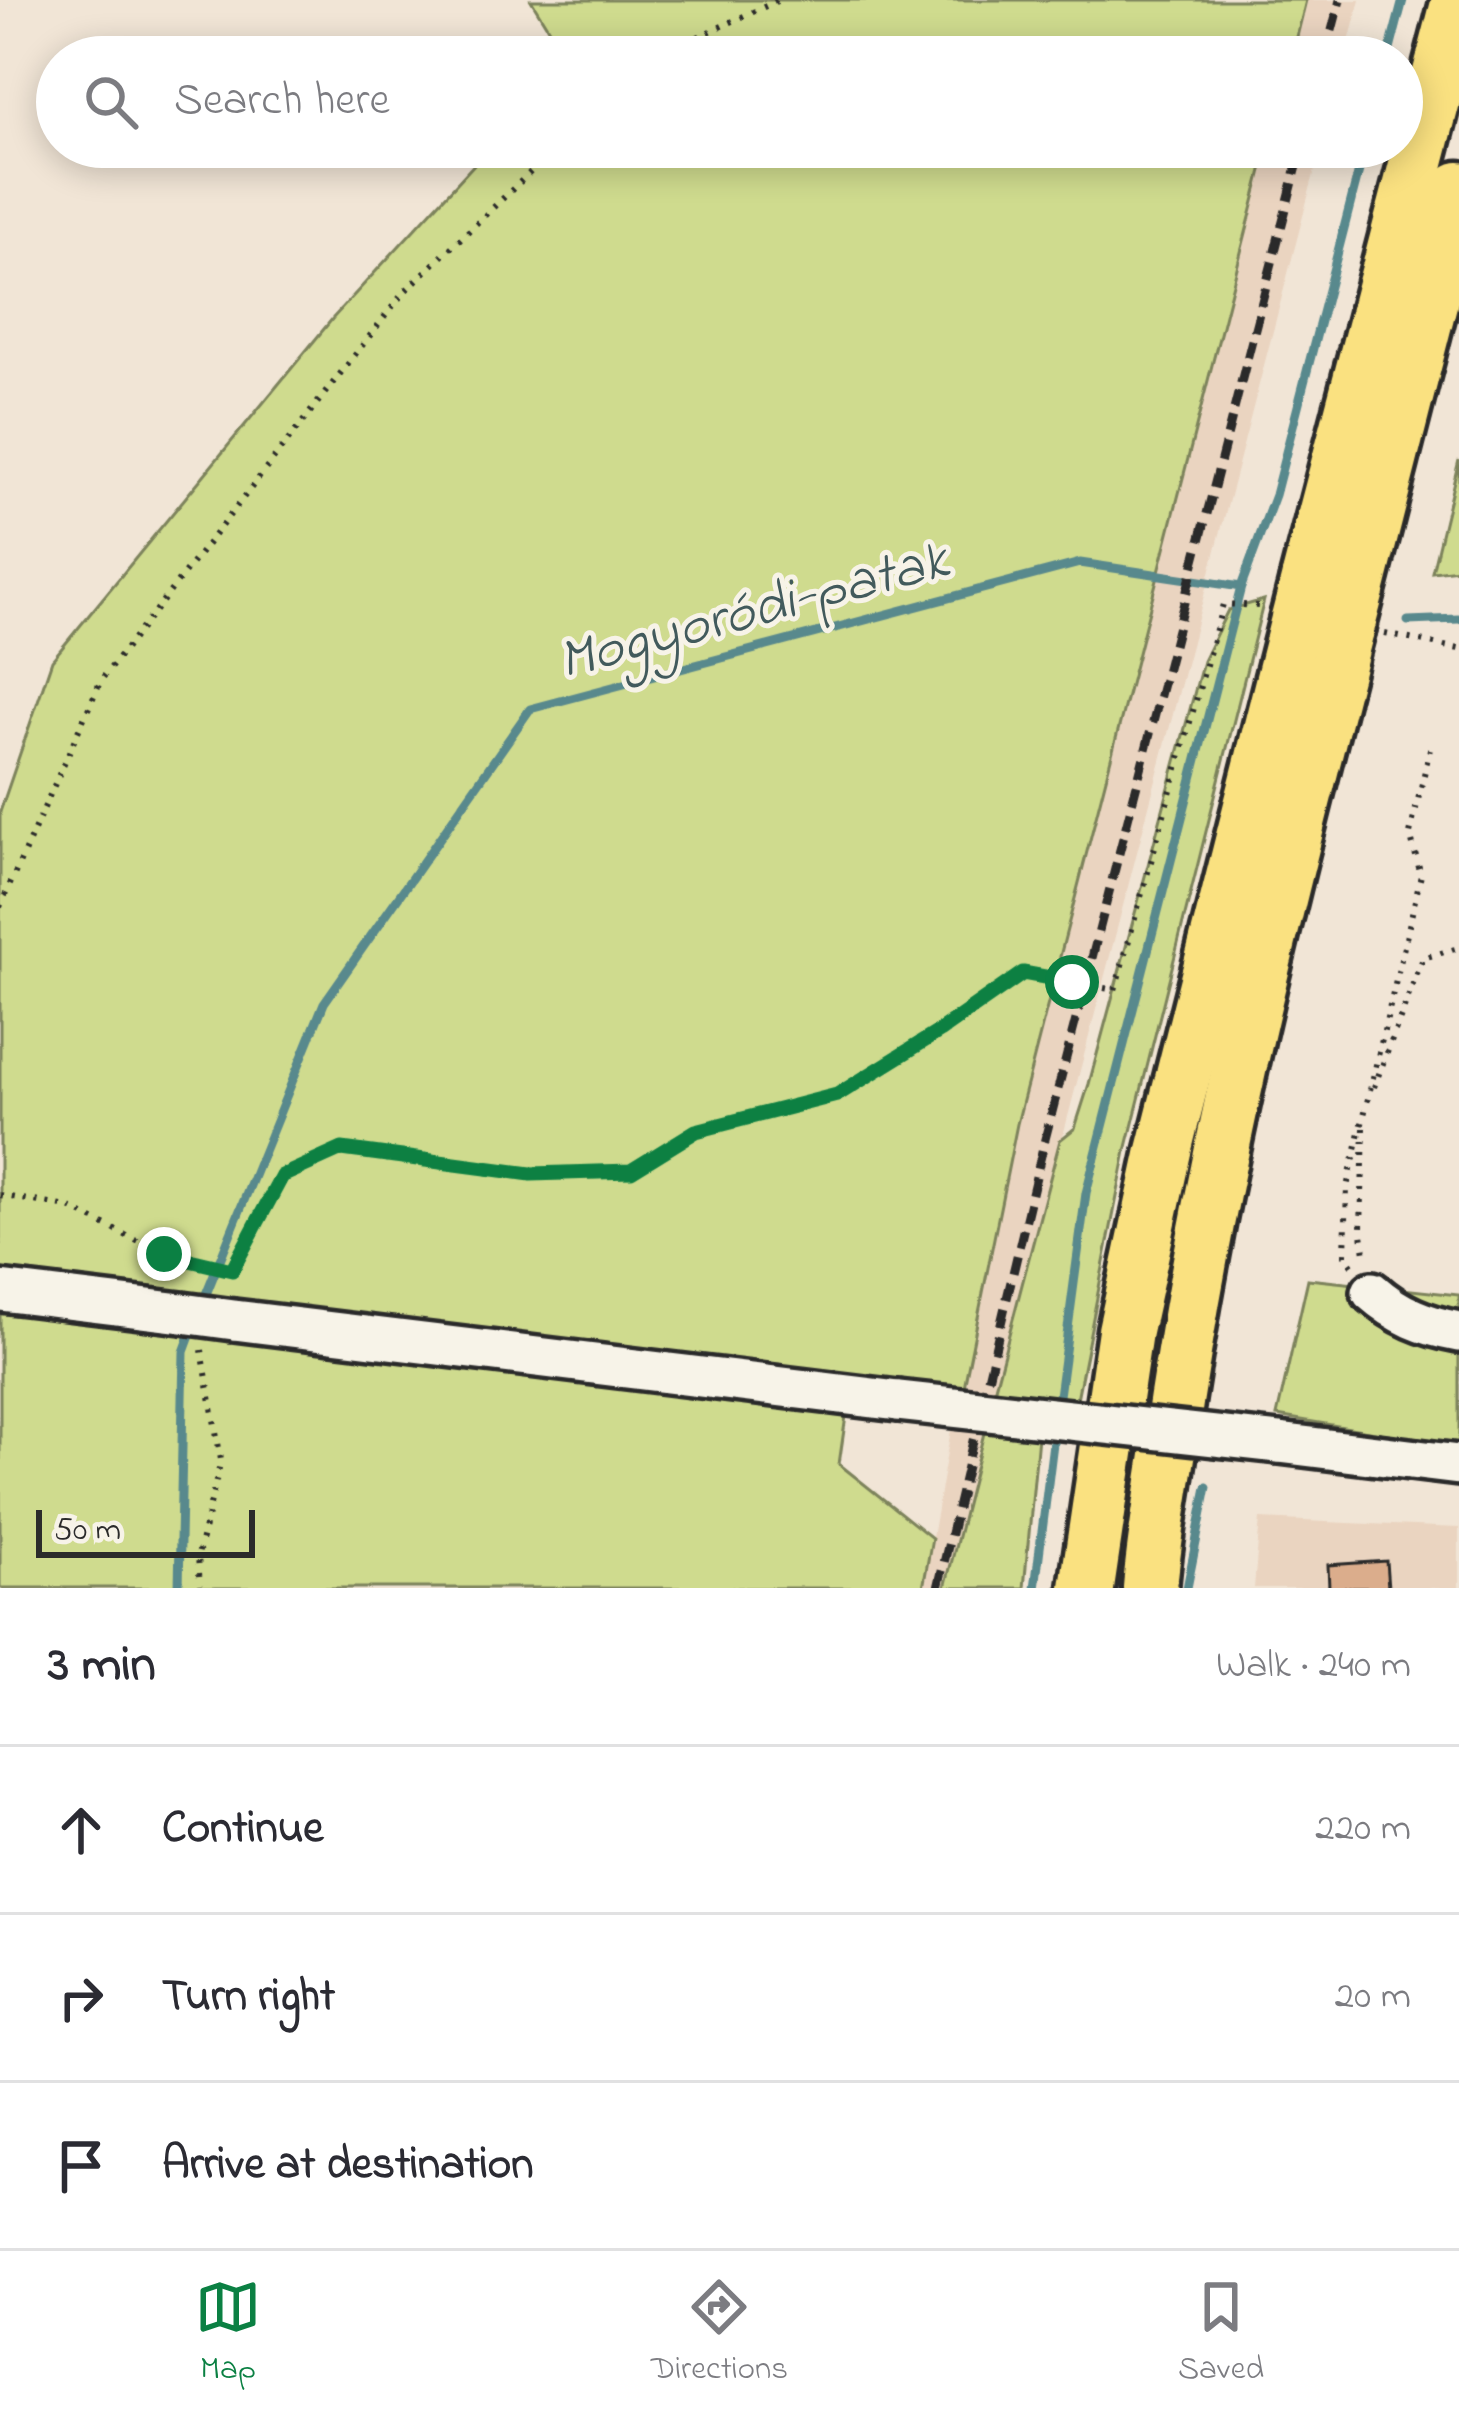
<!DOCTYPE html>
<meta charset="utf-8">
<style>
body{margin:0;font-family:"Indie Flower",sans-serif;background:#f2f2f3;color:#2b2b33}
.scale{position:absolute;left:36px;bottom:30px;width:219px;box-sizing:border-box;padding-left:12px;border:6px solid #2b2b2b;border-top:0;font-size:33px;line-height:42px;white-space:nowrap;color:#2b2b2b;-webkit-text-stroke:9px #f7f3e8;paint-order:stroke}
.stop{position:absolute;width:36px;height:36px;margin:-27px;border:9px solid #0b8043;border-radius:50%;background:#fff}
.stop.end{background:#0b8043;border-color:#fff;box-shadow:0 3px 12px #0008}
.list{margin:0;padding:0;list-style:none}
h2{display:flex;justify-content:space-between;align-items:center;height:156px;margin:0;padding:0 48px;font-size:51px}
h2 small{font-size:39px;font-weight:400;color:#7c7c81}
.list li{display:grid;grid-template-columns:78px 1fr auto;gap:36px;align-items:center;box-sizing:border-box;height:168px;padding:0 48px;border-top:3px solid #e1e1e2}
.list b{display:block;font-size:45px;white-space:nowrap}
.list em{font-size:39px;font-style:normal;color:#7c7c81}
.icon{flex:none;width:66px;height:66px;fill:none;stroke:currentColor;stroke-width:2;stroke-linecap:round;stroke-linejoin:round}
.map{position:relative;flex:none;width:1459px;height:1588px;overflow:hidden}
.search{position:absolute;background:#fff;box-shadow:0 6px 30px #0003;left:36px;right:36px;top:36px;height:132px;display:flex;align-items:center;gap:30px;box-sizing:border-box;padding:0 42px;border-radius:66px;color:#7c7c81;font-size:45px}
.sheet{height:660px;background:#fff}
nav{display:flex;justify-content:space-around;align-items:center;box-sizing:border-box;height:168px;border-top:3px solid #e1e1e2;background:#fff;font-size:33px;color:#7c7c81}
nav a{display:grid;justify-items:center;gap:6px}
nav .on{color:#0b8043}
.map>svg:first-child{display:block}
</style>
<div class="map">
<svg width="1459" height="1588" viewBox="0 0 1459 1588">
<rect width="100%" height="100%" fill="#f1e5d6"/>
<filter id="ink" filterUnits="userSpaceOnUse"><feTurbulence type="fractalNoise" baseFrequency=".00833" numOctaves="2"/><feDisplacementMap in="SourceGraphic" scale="24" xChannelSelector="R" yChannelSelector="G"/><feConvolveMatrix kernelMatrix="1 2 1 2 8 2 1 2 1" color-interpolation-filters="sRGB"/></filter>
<g filter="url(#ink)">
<g fill="#ead4c0">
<path d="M1306,0H1360L1345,57H1292Z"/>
<path d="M1268,147H1321L945,1588H923L952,1424L963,1392L1017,1124Z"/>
<path d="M1260,1519L1459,1528V1588H1254Z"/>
</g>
<g fill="#cfdb8e" stroke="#7d835c" stroke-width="3">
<path d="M531,0H1306L1292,57H566Z"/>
<path d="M490,147H1268L1017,1124L963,1392L901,1385L846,1416L839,1464L932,1538L923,1588H0V812L52,660L333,318Z"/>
<path d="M1459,460V569L1432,572Z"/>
<path d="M1264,600L1126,1151L1076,1404L993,1395L1060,1140L1075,1128L1089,1084L1203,661L1228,610Z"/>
<path d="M1308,1279L1459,1295V1446L1277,1416Z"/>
<path d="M985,1429L1038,1436L1024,1588H945Z"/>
</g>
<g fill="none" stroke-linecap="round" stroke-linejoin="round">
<g stroke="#59898d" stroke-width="9">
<path d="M1388,57L1403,0"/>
<path d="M1408,621L1459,619"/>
<path d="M202,1304L324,1003L530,709L1080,563L1241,587"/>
<path d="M1057,1411L1086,1193L1241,587L1275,495L1365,147"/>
<path d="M179,1588L184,1352L194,1325"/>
<path d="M1035,1588L1055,1427"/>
<path d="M1187,1588L1207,1487"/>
</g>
</g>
<path fill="#dbad8c" stroke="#2b2b2b" stroke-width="3" d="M1386,1561L1388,1588H1329L1328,1565Z"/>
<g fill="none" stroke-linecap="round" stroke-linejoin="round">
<defs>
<g id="minor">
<path d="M0,1291L182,1313"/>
<path d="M1372,1292C1398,1315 1425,1326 1459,1332"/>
<path d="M234,1320L898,1401"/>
<path d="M1279,1443L1459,1465"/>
</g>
<g id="highway">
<path d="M1308,580L1459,0"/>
<path d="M1357,590L1459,189"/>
<path d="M1087,1588L1125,1331L1164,1151L1298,619"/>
<path d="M1150,1588C1154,1539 1163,1491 1170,1443C1209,1167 1278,898 1347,629"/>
</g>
</defs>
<use href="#minor" stroke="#2b2b2b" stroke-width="48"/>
<use href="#highway" stroke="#2b2b2b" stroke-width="63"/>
<g stroke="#2b2b2b" stroke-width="6" stroke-dasharray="3 9" stroke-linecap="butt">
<path d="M654,57L779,0"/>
<path d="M1385,634L1459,649"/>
<path d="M0,907L101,680L404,292L557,147"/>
<path d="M1104,988L1115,990L1223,604L1259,606"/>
<path d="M1374,1087L1423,958L1459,948"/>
<path d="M1364,1128L1361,1228L1366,1259"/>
<path d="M0,1195L68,1207L164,1254L232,1270L282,1176L342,1149L531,1174L631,1171L696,1131L837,1095L940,1031L1023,973L1072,982"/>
<path d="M1352,1265L1345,1255L1347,1187L1421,875L1410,834L1430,749"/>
<path d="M200,1588L198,1555L221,1460L202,1350"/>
</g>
<use href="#minor" stroke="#f7f3e8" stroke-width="39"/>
<use href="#highway" stroke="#fae180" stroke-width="54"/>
<g stroke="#2b2b2b" stroke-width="9" stroke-dasharray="18 9" stroke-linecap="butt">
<path d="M1325,57L1340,0"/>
<path d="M938,1588L1044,1143L1302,147"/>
</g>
<defs>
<g id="minor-bridge">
<path d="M182,1313L234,1320"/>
<path d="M898,1401L1279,1443"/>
</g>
<g id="highway-bridge">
<path d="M1298,619L1308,580"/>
<path d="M1347,629L1357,590"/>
</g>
</defs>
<use href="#minor-bridge" stroke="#2b2b2b" stroke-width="48" stroke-linecap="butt"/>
<use href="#highway-bridge" stroke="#2b2b2b" stroke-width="63" stroke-linecap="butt"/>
<use href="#minor-bridge" stroke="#f7f3e8" stroke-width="39"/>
<use href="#highway-bridge" stroke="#fae180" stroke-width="54"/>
</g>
</g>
<g fill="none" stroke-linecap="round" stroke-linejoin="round" filter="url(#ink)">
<path stroke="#0b8043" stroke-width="15" d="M164,1254L232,1270L282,1176L342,1149L531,1174L631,1171L696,1131L837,1095L940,1031L1023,973L1072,982"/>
</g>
<g text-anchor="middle" stroke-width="10" stroke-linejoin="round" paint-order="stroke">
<g font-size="57" font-style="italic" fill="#425a5c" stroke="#f7f3e8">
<text transform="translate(752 607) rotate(-15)" y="20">Mogyoródi-patak</text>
</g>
</g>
</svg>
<div class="scale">50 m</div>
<div class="stop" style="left:1072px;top:982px"></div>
<div class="stop end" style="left:164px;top:1254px"></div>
<div class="search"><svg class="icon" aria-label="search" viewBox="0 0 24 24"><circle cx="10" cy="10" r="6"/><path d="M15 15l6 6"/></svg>Search here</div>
</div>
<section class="sheet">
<h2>3 min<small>Walk · 240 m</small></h2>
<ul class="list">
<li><svg class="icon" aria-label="ahead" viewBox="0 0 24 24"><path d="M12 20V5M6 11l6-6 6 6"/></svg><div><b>Continue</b></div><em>220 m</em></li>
<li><svg class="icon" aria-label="right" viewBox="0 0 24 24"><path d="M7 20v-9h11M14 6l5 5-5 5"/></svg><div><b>Turn right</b></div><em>20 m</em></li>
<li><svg class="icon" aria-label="arrive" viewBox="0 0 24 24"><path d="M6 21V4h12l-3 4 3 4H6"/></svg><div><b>Arrive at destination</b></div></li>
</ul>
</section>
<nav>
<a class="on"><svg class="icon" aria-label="map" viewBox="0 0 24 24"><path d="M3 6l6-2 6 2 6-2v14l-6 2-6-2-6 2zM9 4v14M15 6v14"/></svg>Map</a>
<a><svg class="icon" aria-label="directions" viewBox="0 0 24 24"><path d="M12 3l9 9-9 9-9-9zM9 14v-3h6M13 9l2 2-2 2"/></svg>Directions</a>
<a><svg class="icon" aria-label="saved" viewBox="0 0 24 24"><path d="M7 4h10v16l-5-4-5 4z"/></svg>Saved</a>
</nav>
